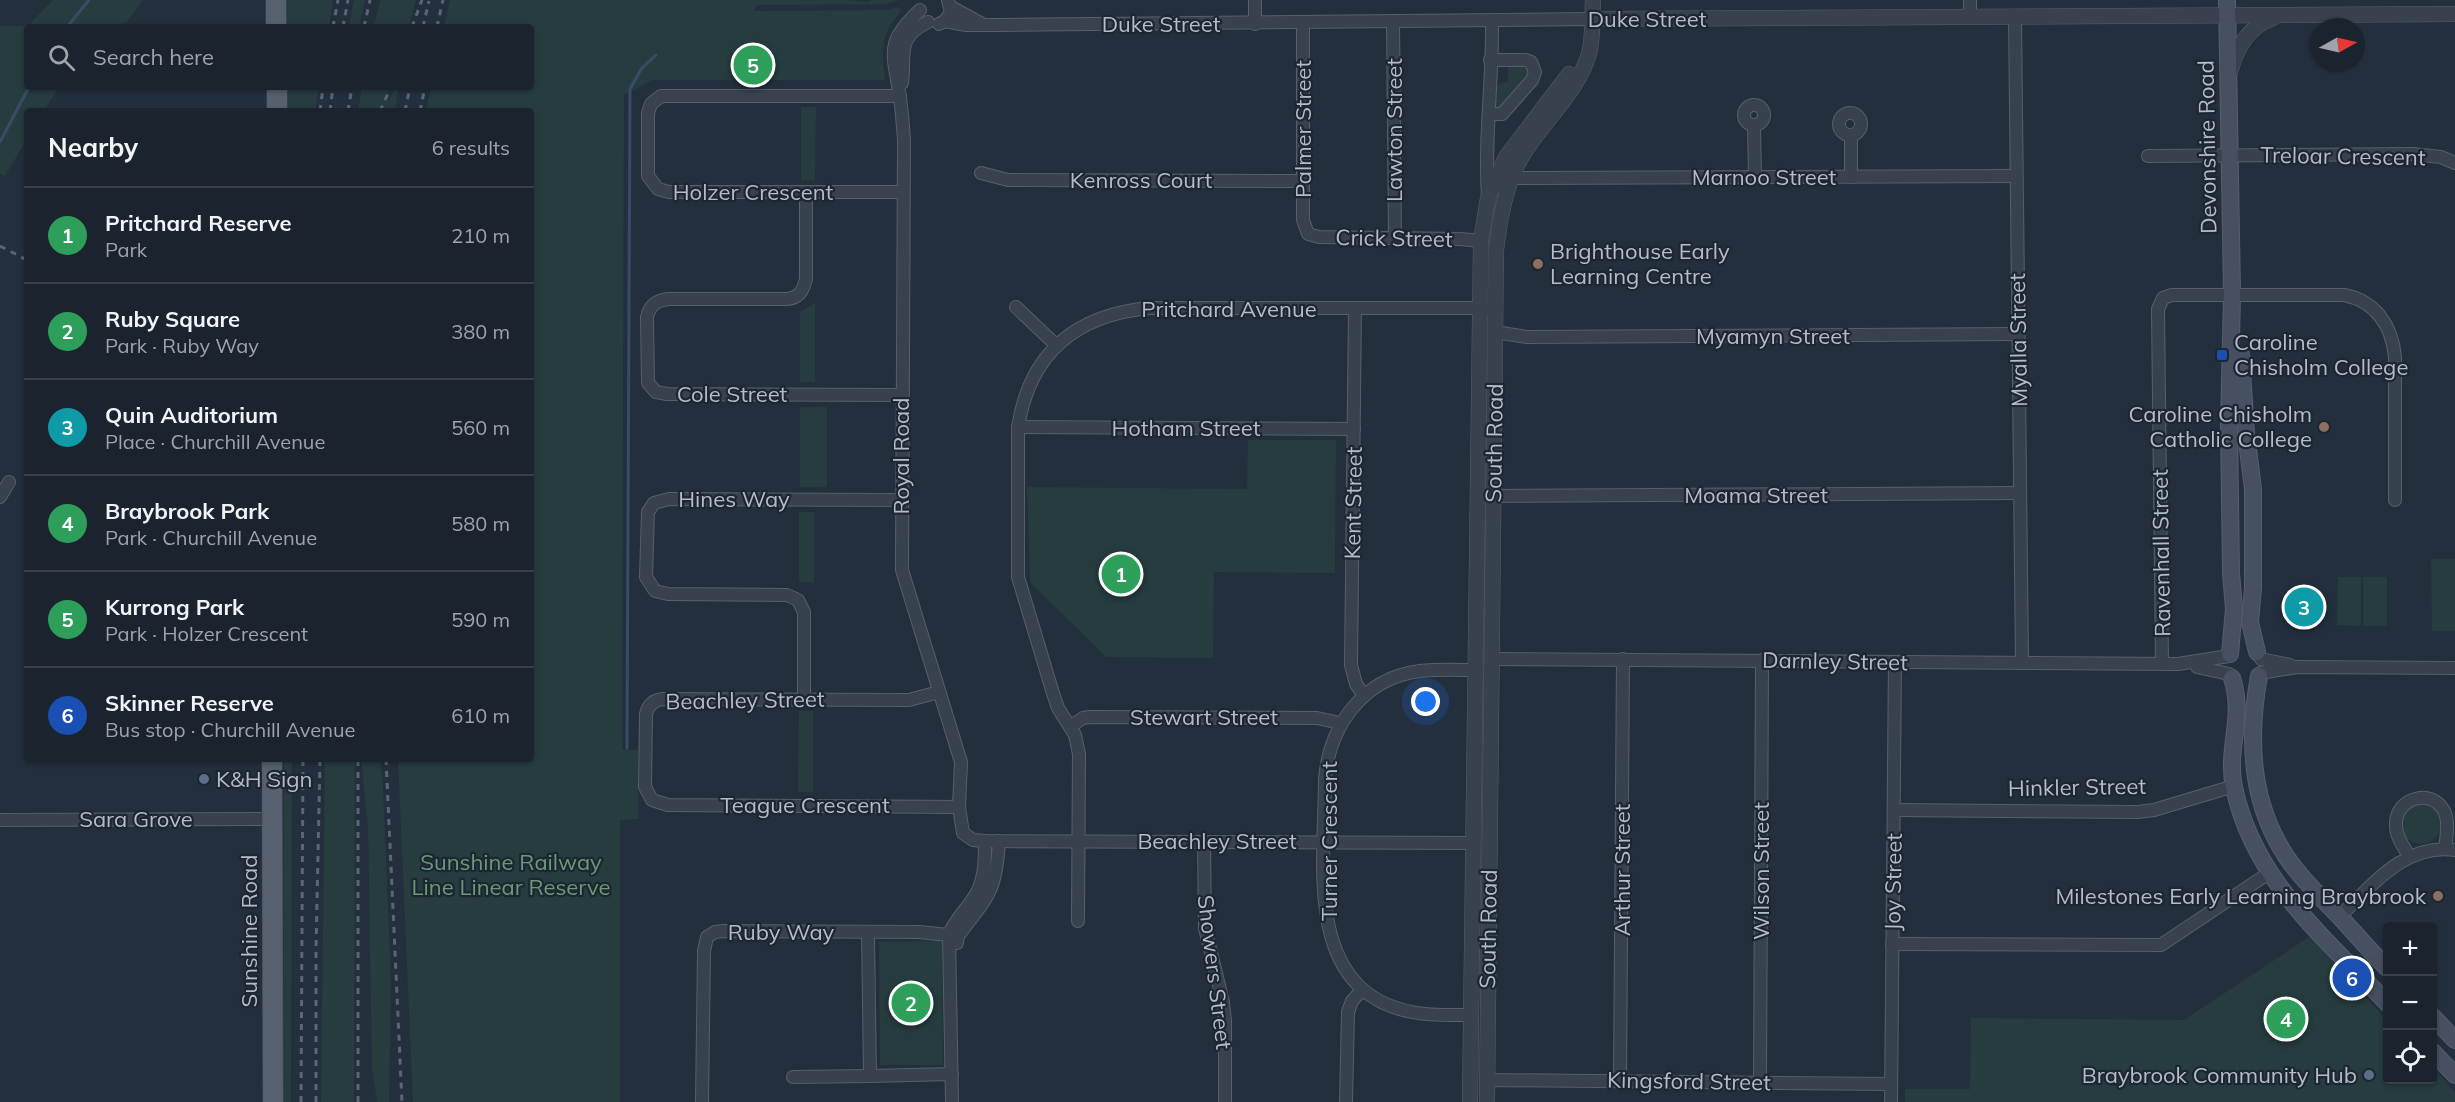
<!DOCTYPE html>
<meta charset="utf-8">
<style>
body{margin:0;font-family:Mulish,sans-serif;background:#242b36;color:#f1f3f6}
.controls{position:absolute;right:18px;bottom:18px;display:grid;overflow:hidden;border-radius:6px;box-shadow:0 2px 4px #0004}
.controls button{width:54px;height:54px;display:grid;place-items:center;padding:0;border:0;border-bottom:2px solid #39404a;background:#1b232e;color:#f1f3f6;font:30px sans-serif}
.compass{position:absolute;left:2311px;top:18px;width:54px;height:54px;border-radius:50%;background:#1b232e;box-shadow:0 2px 4px #0004;rotate:82deg}
.you{position:absolute;left:1426px;top:702px;width:21px;height:21px;margin:-15px;border:4px solid #fff;border-radius:50%;background:#1a73e8;box-shadow:0 0 0 9px #1a73e833}
.badge{display:grid;place-items:center;width:39px;height:39px;border-radius:50%;background:#bca0f2;color:#fff;font-size:20px;font-weight:700}
.pin{position:absolute;translate:-50% -50%;border:3px solid #fff;box-shadow:0 2px 6px #0006}
.list{margin:0;padding:0;list-style:none}
h2{display:flex;justify-content:space-between;align-items:center;height:78px;margin:0;padding:0 24px;font-size:26px}
h2 small{font-size:20px;font-weight:400;color:#a0a4aa}
.list li{display:grid;grid-template-columns:39px 1fr auto;gap:18px;align-items:center;box-sizing:border-box;height:96px;padding:0 24px;border-top:2px solid #39404a}
.list b{display:block;font-size:22px;white-space:nowrap}
.list p{margin:0;font-size:20px;white-space:nowrap;color:#a0a4aa}
.list em{font-size:20px;font-style:normal;color:#a0a4aa}
.icon{flex:none;width:33px;height:33px;fill:none;stroke:currentColor;stroke-width:2;stroke-linecap:round;stroke-linejoin:round}
.map{position:relative;flex:none;width:2455px;height:1102px;overflow:hidden}
.search{position:absolute;background:#1b232e;box-shadow:0 2px 4px #0004;left:24px;top:24px;width:510px;height:66px;display:flex;align-items:center;gap:15px;box-sizing:border-box;padding:0 21px;border-radius:6px;color:#a0a4aa;font-size:22px}
.panel{position:absolute;background:#1b232e;box-shadow:0 2px 4px #0004;left:24px;top:108px;width:510px;height:654px;border-radius:6px}
.map>svg:first-child{display:block}
</style>
<div class="map">
<svg width="2455" height="1102" viewBox="0 0 2455 1102">
<rect width="100%" height="100%" fill="#242f3e"/>
<g fill="#263c3f">
<path d="M53,0H143L126,23H121L120,27H27V87H59L44,111H27V139L5,176L0,174V26H28Z"/>
<path d="M286,0H333L329,27H286Z"/>
<path d="M354,0H365L359,27H349Z"/>
<path d="M380,0H416L409,27H374Z"/>
<path d="M450,0H847L868,2L872,0H898L886,4L756,5L754,11L886,10L898,7L901,10C899,16 893,20 890,26C880,43 883,61 885,80H653L624,95L622,749L638,750V819L620,820V1102H413L398,759H531V111H426L431,87H531V27H444Z"/>
<path d="M1508,62L1527,64L1531,74L1499,110L1494,108L1496,88L1500,83L1508,82Z"/>
<path d="M286,87H319L315,111H286Z"/>
<path d="M362,87H390L388,102L395,87H399L395,111H358Z"/>
<path d="M801,107H816L815,180H801Z"/>
<path d="M815,303V382H800V312Z"/>
<rect x="800" y="407" width="27" height="80"/>
<path d="M1248,440H1336L1335,573L1214,572L1213,658L1106,657L1030,582L1027,487L1247,489Z"/>
<path d="M799,512H814V583L799,582Z"/>
<path d="M2431,559H2455V631H2432Z"/>
<path d="M2338,577H2361V626L2337,625Z"/>
<rect x="2363" y="577" width="24" height="49"/>
<path d="M799,711H813V792H798Z"/>
<path d="M284,759H292L291,1102H283Z"/>
<path d="M325,759H355L354,1102H321Z"/>
<path d="M361,759H380L383,787L391,982L389,1102H377L372,1068L368,828Z"/>
<circle cx="2421" cy="824" r="20"/>
<path d="M2309,937L2387,1020L2388,1080H2432L2433,1068L2455,1092V1102H1905V1089H1970L1971,1018L2184,1020Z"/>
<path d="M942,941L943,1065H880L879,942Z"/>
</g>
<g fill="none" stroke-linecap="round" stroke-linejoin="round">
<g stroke="#394c67" stroke-width="3">
<path d="M67,27L89,0"/>
<path d="M0,142L29,87"/>
<path d="M627,748L630,89L642,68L656,55"/>
</g>
<defs>
<g id="minor">
<path d="M1255,0V24"/>
<path d="M951,7L982,24"/>
<path d="M920,10C883,44 894,54 900,98C902,112 903,126 904,140L902,570L961,762L959,807L963,833L973,840L985,841L1474,843"/>
<path d="M1970,17V0"/>
<path d="M2015,17L2022,663"/>
<path d="M945,21L966,25H1000L1592,19"/>
<path d="M1393,22L1395,238"/>
<path d="M1303,23V220L1308,234L1319,237L1460,239L1481,241"/>
<path d="M939,24L945,21L951,12L948,0"/>
<path d="M1490,60H1526L1531,62L1535,72L1532,80L1502,114H1490"/>
<path d="M902,83C906,54 895,38 928,22"/>
<path d="M900,96H661L651,104L648,113V176L658,189L669,192H903"/>
<circle cx="1754" cy="115" r="10"/>
<circle cx="1850" cy="124" r="11"/>
<path d="M1754,125L1755,177"/>
<path d="M1851,135V177"/>
<path d="M2148,156L2413,154L2441,157L2455,163"/>
<path d="M981,173L1008,180L1302,181"/>
<path d="M1512,178L2016,176"/>
<path d="M806,192V279C803,291 799,298 787,299H668C656,301 650,305 647,317L648,383L656,392L667,394L901,395"/>
<path d="M1488,197C1484,138 1493,80 1492,21"/>
<path d="M1016,307L1057,346"/>
<path d="M1355,308L1351,665L1356,684L1364,696"/>
<path d="M1495,332L1527,337L2018,334"/>
<path d="M1018,427L1354,429"/>
<path d="M1493,496L2020,493"/>
<path d="M0,497L9,482"/>
<path d="M1491,659L2178,664L2229,656"/>
<path d="M2261,659L2290,665"/>
<path d="M2162,664L2158,309L2163,298L2172,295H2344C2376,301 2392,326 2395,357V500"/>
<path d="M2197,667L2229,674"/>
<path d="M2260,673L2297,667L2455,668"/>
<path d="M939,692L909,700L663,699C654,700 648,705 646,714L645,787L652,800L668,805L959,807"/>
<path d="M804,699V612L798,600L787,595L668,594L655,591L646,577L648,512L654,503L669,499L901,500"/>
<path d="M1071,726L1083,718L1090,717L1317,718L1340,723"/>
<path d="M1894,810L2138,812L2154,810L2234,786"/>
<path d="M0,820L272,819"/>
<path d="M1204,841L1205,928L1223,1002L1225,1021V1102"/>
<path d="M2409,856C2404,847 2396,837 2396,826C2394,796 2437,786 2446,816C2449,826 2446,838 2445,849"/>
<path d="M2339,917C2373,885 2404,843 2455,850"/>
<path d="M1078,921L1079,754L1075,735L1058,708L1052,690L1018,577V427C1030,352 1077,314 1151,308H1488"/>
<path d="M868,932L870,1076L952,1074"/>
<path d="M957,943L958,936C988,896 996,893 999,841"/>
<path d="M1892,944L2161,945L2269,873"/>
<path d="M1471,1015C1451,1015 1431,1016 1412,1012C1302,991 1325,862 1325,780C1329,726 1363,678 1420,671C1438,669 1457,670 1475,670"/>
<path d="M793,1077L870,1076"/>
<path d="M1487,1080L1891,1084"/>
<path d="M1620,1081L1623,659"/>
<path d="M1760,1082L1762,660"/>
<path d="M702,1102L704,951L707,937L715,932L724,931L919,932L958,936"/>
<path d="M952,1102L949,934C956,918 968,908 976,894C985,878 985,859 985,841"/>
<path d="M1346,1102L1348,1012L1352,1001L1362,990"/>
<path d="M1891,1102L1895,662"/>
</g>
<g id="tertiary">
<path d="M1592,19L2455,14"/>
<path d="M2230,72C2237,47 2248,27 2273,18"/>
<path d="M1470,1102L1481,241L1488,198L1506,157L1569,74"/>
<path d="M1487,1102L1496,250C1500,219 1505,186 1521,158C1542,121 1579,93 1590,50C1593,34 1592,16 1593,0"/>
</g>
<g id="secondary">
<path d="M2227,0L2232,294L2229,427L2231,573L2234,609L2230,654"/>
<path d="M2241,355L2246,433L2253,489V588L2250,622L2257,652"/>
<path d="M2259,676C2249,731 2250,791 2277,841C2292,870 2316,892 2338,915C2355,933 2371,952 2388,969"/>
<path d="M2232,678C2245,718 2226,748 2234,787C2253,880 2325,938 2388,1004"/>
<path d="M2432,1016L2455,1040"/>
<path d="M2432,1051L2455,1075"/>
</g>
<g id="primary">
<path d="M276,27V0"/>
<path d="M277,111V87"/>
<path d="M272,759L273,1102"/>
</g>
</defs>
<use href="#minor" stroke="#565f6c" stroke-width="14"/>
<use href="#tertiary" stroke="#565f6c" stroke-width="16"/>
<use href="#secondary" stroke="#565f6c" stroke-width="18"/>
<use href="#primary" stroke="#414a57" stroke-width="21"/>
<use href="#minor" stroke="#38414e" stroke-width="12"/>
<use href="#tertiary" stroke="#38414e" stroke-width="15"/>
<use href="#secondary" stroke="#465061" stroke-width="16"/>
<use href="#primary" stroke="#56606e" stroke-width="20"/>
<g stroke="#5a6575" stroke-width="3" stroke-dasharray="6 6" stroke-linecap="butt">
<path d="M333,27L338,0"/>
<path d="M343,27L348,0"/>
<path d="M364,27L370,0"/>
<path d="M412,27L422,0"/>
<path d="M423,27L429,1"/>
<path d="M437,27L443,0"/>
<path d="M320,111L323,87"/>
<path d="M330,111L333,87"/>
<path d="M348,111L352,87"/>
<path d="M380,111L391,87"/>
<path d="M405,111L410,87"/>
<path d="M420,111L425,87"/>
<path d="M0,246L27,260"/>
<path d="M386,759L402,1102"/>
<path d="M301,1102L303,759"/>
<path d="M316,1102V949L320,759"/>
<path d="M358,1102V759"/>
</g>
</g>
<g fill="#8d6e63" stroke="#1d2633" stroke-width="2">
<circle cx="1538" cy="264" r="6"/>
<circle cx="2324" cy="427" r="6"/>
<circle cx="2438" cy="896" r="6"/>
</g>
<rect fill="#1a4fb4" stroke="#1d2633" stroke-width="2" x="2216" y="349" width="12" height="12" rx="3"/>
<g fill="#5c6f8a" stroke="#1d2633" stroke-width="2">
<circle cx="204" cy="779" r="6"/>
<circle cx="2369" cy="1075" r="6"/>
</g>
<g text-anchor="middle" stroke-width="4.5" stroke-linejoin="round" paint-order="stroke">
<g font-size="22" fill="#b4bcc9" stroke="#1d2633">
<text x="1647" y="27">Duke Street</text>
<text x="1161" y="32">Duke Street</text>
<text transform="translate(1303 129) rotate(-90)" y="8">Palmer Street</text>
<text transform="translate(1394 130) rotate(-90)" y="8">Lawton Street</text>
<text transform="translate(2207 147) rotate(-91)" y="8">Devonshire Road</text>
<text transform="translate(2343 156) rotate(1)" y="8">Treloar Crescent</text>
<text x="1764" y="185">Marnoo Street</text>
<text x="1141" y="188">Kenross Court</text>
<text x="753" y="200">Holzer Crescent</text>
<text transform="translate(1394 238) rotate(1)" y="8">Crick Street</text>
<text x="1229" y="317">Pritchard Avenue</text>
<text x="1773" y="344">Myamyn Street</text>
<text transform="translate(2018 340) rotate(-91)" y="8">Myalla Street</text>
<text x="732" y="402">Cole Street</text>
<text x="1186" y="436">Hotham Street</text>
<text transform="translate(1494 443) rotate(-89)" y="8">South Road</text>
<text transform="translate(901 456) rotate(-90)" y="8">Royal Road</text>
<text x="1756" y="503">Moama Street</text>
<text x="734" y="507">Hines Way</text>
<text transform="translate(1353 503) rotate(-89)" y="8">Kent Street</text>
<text transform="translate(2161 553) rotate(-91)" y="8">Ravenhall Street</text>
<text transform="translate(1835 661) rotate(1)" y="8">Darnley Street</text>
<text transform="translate(745 700) rotate(-1)" y="8">Beachley Street</text>
<text x="1204" y="725">Stewart Street</text>
<text transform="translate(2077 787) rotate(-1)" y="8">Hinkler Street</text>
<text x="805" y="813">Teague Crescent</text>
<text x="136" y="827">Sara Grove</text>
<text x="1217" y="849">Beachley Street</text>
<text transform="translate(1329 841) rotate(-90)" y="8">Turner Crescent</text>
<text transform="translate(1622 870) rotate(-90)" y="8">Arthur Street</text>
<text transform="translate(1761 871) rotate(-90)" y="8">Wilson Street</text>
<text transform="translate(1893 882) rotate(-89)" y="8">Joy Street</text>
<text transform="translate(1488 929) rotate(-89)" y="8">South Road</text>
<text transform="translate(249 931) rotate(-90)" y="8">Sunshine Road</text>
<text x="781" y="940">Ruby Way</text>
<text transform="translate(1215 972) rotate(83)" y="8">Showers Street</text>
<text transform="translate(1689 1081) rotate(1)" y="8">Kingsford Street</text>
</g>
<g font-size="22" fill="#b4bcc9" stroke="#1d2633" text-anchor="start">
<text x="1550" y="259">Brighthouse Early<tspan x="1550" dy="25">Learning Centre</tspan></text>
<text x="2234" y="350">Caroline<tspan x="2234" dy="25">Chisholm College</tspan></text>
<text x="2312" y="422" text-anchor="end">Caroline Chisholm<tspan x="2312" dy="25">Catholic College</tspan></text>
<text x="216" y="787">K&amp;H Sign</text>
<text x="2426" y="904" text-anchor="end">Milestones Early Learning Braybrook</text>
<text x="2357" y="1083" text-anchor="end">Braybrook Community Hub</text>
</g>
<g font-size="22" fill="#6b9a76" stroke="#1d2633">
<text x="511" y="870">Sunshine Railway<tspan x="511" dy="25">Line Linear Reserve</tspan></text>
</g>
</g>
</svg>
<div class="controls">
<button>+</button>
<button>−</button>
<button><svg class="icon" aria-label="locate" viewBox="0 0 24 24"><circle cx="12" cy="12" r="6"/><path d="M12 2v4M12 18v4M2 12h4M18 12h4"/></svg></button>
</div>
<svg class="compass" viewBox="-18 -18 36 36"><path d="M0-13l5 13h-10z" fill="#e53935"/><path d="M0 13l5-13h-10z" fill="#a0a4aa"/></svg>
<div class="you"></div>
<div class="pin badge" style="left:1121px;top:574px;background:#2e9e5b">1</div>
<div class="pin badge" style="left:911px;top:1003px;background:#2e9e5b">2</div>
<div class="pin badge" style="left:2304px;top:607px;background:#0f9aa8">3</div>
<div class="pin badge" style="left:2286px;top:1019px;background:#2e9e5b">4</div>
<div class="pin badge" style="left:753px;top:65px;background:#2e9e5b">5</div>
<div class="pin badge" style="left:2352px;top:978px;background:#1a4fb4">6</div>
<div class="search"><svg class="icon" aria-label="search" viewBox="0 0 24 24"><circle cx="10" cy="10" r="6"/><path d="M15 15l6 6"/></svg>Search here</div>
<section class="panel">
<h2>Nearby<small>6 results</small></h2>
<ul class="list">
<li><span class="badge" style="background:#2e9e5b">1</span><div><b>Pritchard Reserve</b><p>Park</p></div><em>210 m</em></li>
<li><span class="badge" style="background:#2e9e5b">2</span><div><b>Ruby Square</b><p>Park · Ruby Way</p></div><em>380 m</em></li>
<li><span class="badge" style="background:#0f9aa8">3</span><div><b>Quin Auditorium</b><p>Place · Churchill Avenue</p></div><em>560 m</em></li>
<li><span class="badge" style="background:#2e9e5b">4</span><div><b>Braybrook Park</b><p>Park · Churchill Avenue</p></div><em>580 m</em></li>
<li><span class="badge" style="background:#2e9e5b">5</span><div><b>Kurrong Park</b><p>Park · Holzer Crescent</p></div><em>590 m</em></li>
<li><span class="badge" style="background:#1a4fb4">6</span><div><b>Skinner Reserve</b><p>Bus stop · Churchill Avenue</p></div><em>610 m</em></li>
</ul>
</section>
</div>
